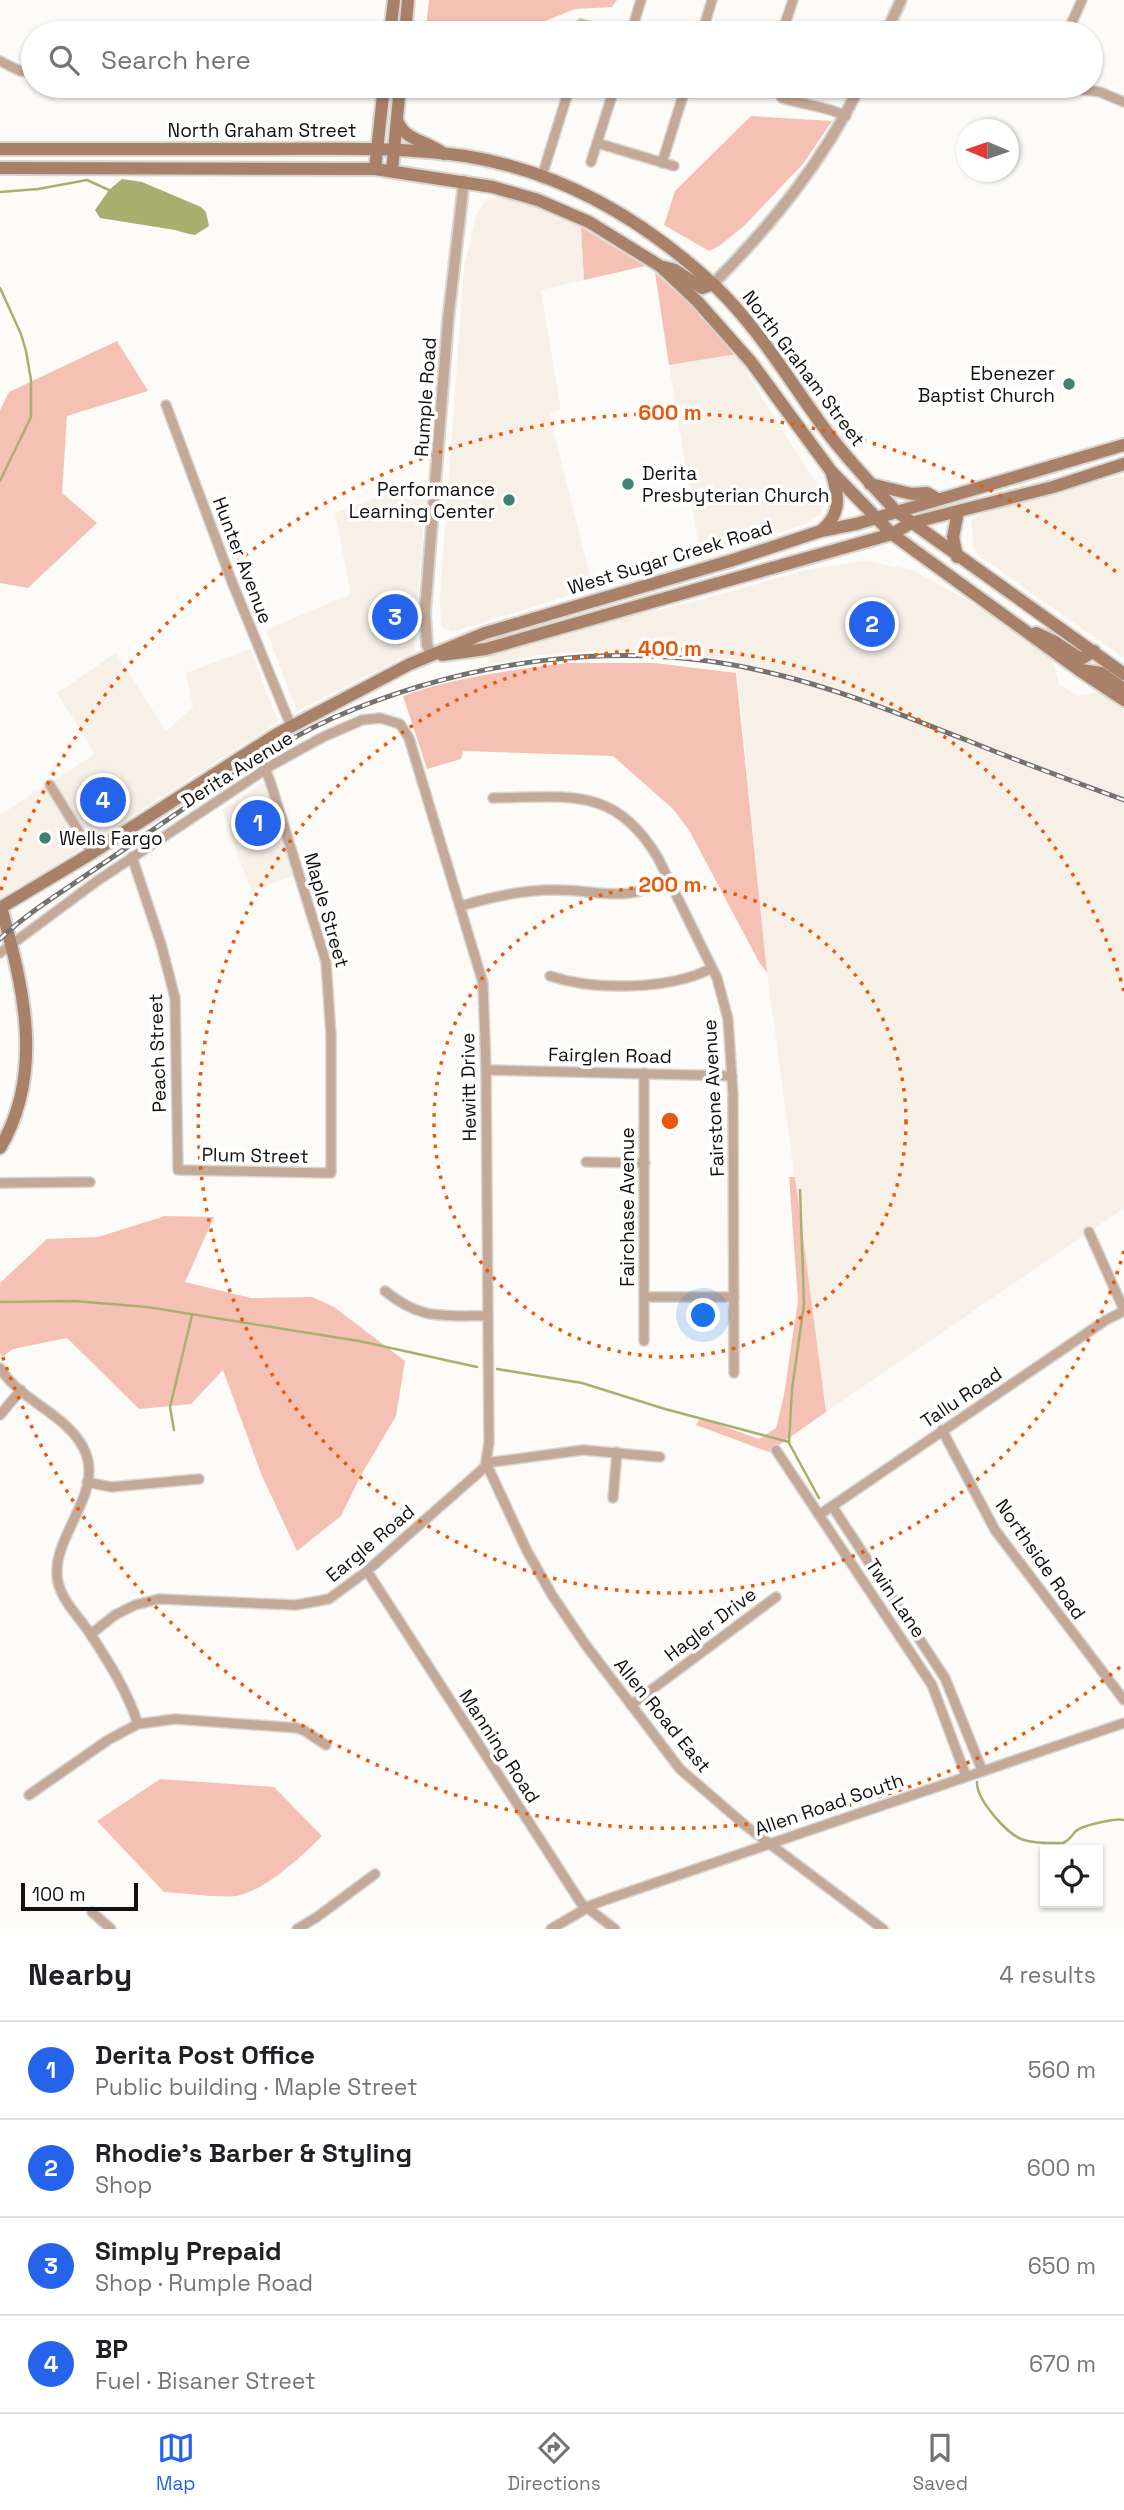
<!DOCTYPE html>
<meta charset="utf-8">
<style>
body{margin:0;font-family:"Space Grotesk",sans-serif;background:#f6f6f6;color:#202124}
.controls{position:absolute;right:21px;bottom:21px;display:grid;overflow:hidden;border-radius:0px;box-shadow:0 2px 5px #0004}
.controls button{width:63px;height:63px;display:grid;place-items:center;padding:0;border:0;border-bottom:2px solid #e0e0e0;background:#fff;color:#202124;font:35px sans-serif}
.compass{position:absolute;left:956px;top:119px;width:63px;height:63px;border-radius:50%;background:#fff;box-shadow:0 2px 5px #0004;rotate:272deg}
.scale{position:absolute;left:21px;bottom:18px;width:117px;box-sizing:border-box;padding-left:7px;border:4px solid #121110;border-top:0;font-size:19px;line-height:24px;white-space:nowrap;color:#121110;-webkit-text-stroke:5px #fff;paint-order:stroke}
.you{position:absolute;left:704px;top:1316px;width:24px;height:24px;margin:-18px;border:5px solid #fff;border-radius:50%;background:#1a73e8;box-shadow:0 0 0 10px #1a73e833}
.badge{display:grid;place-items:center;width:46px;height:46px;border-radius:50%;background:#2563eb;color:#fff;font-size:23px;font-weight:700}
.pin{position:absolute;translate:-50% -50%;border:4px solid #fff;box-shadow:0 2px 7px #0006}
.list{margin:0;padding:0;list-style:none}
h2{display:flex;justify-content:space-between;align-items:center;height:91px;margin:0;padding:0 28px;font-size:30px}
h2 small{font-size:23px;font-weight:400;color:#757577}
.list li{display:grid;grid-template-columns:46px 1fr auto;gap:21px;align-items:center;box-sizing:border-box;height:98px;padding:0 28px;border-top:2px solid #e0e0e0}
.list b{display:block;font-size:26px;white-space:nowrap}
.list p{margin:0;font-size:23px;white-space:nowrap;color:#757577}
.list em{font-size:23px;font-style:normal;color:#757577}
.icon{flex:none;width:38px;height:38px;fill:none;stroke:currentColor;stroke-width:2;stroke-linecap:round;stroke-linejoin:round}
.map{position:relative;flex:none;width:1124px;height:1929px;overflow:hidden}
.search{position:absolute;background:#fff;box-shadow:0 2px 5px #0004;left:21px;right:21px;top:21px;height:77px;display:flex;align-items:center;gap:18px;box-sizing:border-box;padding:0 24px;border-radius:38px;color:#757577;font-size:26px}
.sheet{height:483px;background:#fff}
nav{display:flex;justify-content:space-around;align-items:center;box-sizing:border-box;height:98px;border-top:2px solid #e0e0e0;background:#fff;font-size:19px;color:#757577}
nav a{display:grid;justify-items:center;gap:4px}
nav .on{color:#2563eb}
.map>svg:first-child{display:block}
</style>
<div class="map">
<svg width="1124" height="1929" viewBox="0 0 1124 1929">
<rect width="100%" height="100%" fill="#fdfbf8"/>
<g fill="#f7f0e7">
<path d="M501,196L535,207L581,227L584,280L541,290L561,410L549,413L593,588L452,632L441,627L440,597L464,268L476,215L484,202Z"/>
<path d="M737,354L762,398L824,495L821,514L803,525L700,555L669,365Z"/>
<path d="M1124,476V658L981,557L974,549L971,519L989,511L1066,488Z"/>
<path d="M427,479L414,652L297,711L266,630L351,594L335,513Z"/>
<path d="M866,561L913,570L986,611L1039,651L1052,658L1059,684L1077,696L1102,692L1124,708V1208L826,1412L767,973L736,660L654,652L594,651L539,655L488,665L489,653L599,623L693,602L810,569Z"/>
<path d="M250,649L278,722L51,868L0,898V815L95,754L57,693L116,653L166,731L193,707L186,673Z"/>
<path d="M267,781L296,875L251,891L222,810Z"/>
</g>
<g fill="#f4c1b4">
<path d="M429,0H617L612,7L575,9L533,26H426Z"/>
<path d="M751,116L832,121L803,164L744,226L719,246L709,251L664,225L675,191Z"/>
<path d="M581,227L645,266L584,280Z"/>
<path d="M655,273L701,314L737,354L669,365Z"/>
<path d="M117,341L148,391L67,416L62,493L97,523L28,588L0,583V410L9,392Z"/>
<path d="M568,663H654L736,673L767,973L759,962L689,830L673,809L613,756L463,751L461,759L427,769L403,696C456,677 512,670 568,663Z"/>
<path d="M789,1177H795L826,1412L769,1452L696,1425L700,1418L759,1439L776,1428L784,1395L798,1300Z"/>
<path d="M165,1216L214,1217L185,1282L251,1298L312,1297L334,1307L405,1361L396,1416L360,1477L341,1516L297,1551L262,1476L223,1370L191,1404L139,1409L67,1338L13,1349L2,1357L0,1353V1283L47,1239L98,1237Z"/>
<path d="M160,1779L274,1787L322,1836C302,1856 265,1891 236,1896C220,1898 183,1893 164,1892L97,1821Z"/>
</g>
<path fill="#a8b06f" d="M122,179L142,182L201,207L206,212L209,226L195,235L189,234L175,230L100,218L95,210L109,190Z"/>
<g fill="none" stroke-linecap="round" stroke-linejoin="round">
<g stroke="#a8b06f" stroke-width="2.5">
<path d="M0,192L38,189L87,180L109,190"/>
<path d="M0,288L21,334L26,351L31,380V417L0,481"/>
<path d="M800,1190L804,1304L792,1389L789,1443L819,1498"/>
<path d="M0,1302L74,1301L147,1307L359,1341L477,1367"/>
<path d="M497,1369L582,1383L665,1409L789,1442"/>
<path d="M174,1430L170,1407L192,1315"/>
<path d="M977,1782C976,1799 1008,1836 1024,1840C1036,1844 1051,1843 1063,1843C1070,1840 1071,1836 1076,1831C1083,1825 1116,1818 1124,1820"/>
</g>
<defs>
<g id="minor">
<path d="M581,24L613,33"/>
<path d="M631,33L641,0"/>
<path d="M702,33L712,0"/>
<path d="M782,33L793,0"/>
<path d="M1067,33L1082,0"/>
<path d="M0,61L20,71L33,72"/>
<path d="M777,86L782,98C803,105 826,106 846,116"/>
<path d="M1054,86L1100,92L1124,102"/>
<path d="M597,143L674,166"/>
<path d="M591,162L615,86"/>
<path d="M662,163L686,86"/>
<path d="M542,176L570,86"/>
<path d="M166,405L232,582L291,726"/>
<path d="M50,785L92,853"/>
<path d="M493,798C567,797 615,785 658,858L717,978L728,1019L733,1095L734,1373"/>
<path d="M132,857L161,944L175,998L178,1170L331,1173V1035L326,962L270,781L256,747"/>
<path d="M461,906C491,897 521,890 552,890C600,889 623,905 669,879"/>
<path d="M0,953L97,881L272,765L323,737L362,720L380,718L400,724L409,738L483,983L486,1070L489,1443L485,1467L367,1571L329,1599L296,1605L159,1599L135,1605L115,1615L91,1634"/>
<path d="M550,976C595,991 670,990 712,968"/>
<path d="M486,1070L732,1076"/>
<path d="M586,1162L645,1163"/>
<path d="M0,1183L90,1182"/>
<path d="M1089,1232L1124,1310"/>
<path d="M385,1291C422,1321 442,1315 487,1316"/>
<path d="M645,1297H734"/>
<path d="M644,1341V1073"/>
<path d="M0,1368C20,1401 67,1414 84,1449C105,1492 54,1533 57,1576C59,1599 79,1616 91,1635C110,1664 127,1691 138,1724"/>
<path d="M0,1415L21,1390"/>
<path d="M942,1430L995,1530L1124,1700"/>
<path d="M776,1450L932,1685L966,1776"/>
<path d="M486,1463L527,1551L552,1595L585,1644L680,1769L746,1826L883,1929"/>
<path d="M486,1463L583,1450L660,1457"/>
<path d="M87,1482L111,1487L199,1479"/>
<path d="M613,1498L617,1452"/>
<path d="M832,1506L945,1678L982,1770"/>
<path d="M819,1515L1106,1320L1124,1311"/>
<path d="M367,1571L581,1903L615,1929"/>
<path d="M631,1705L776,1597"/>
<path d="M29,1795L108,1740L138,1724L175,1719L297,1728L305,1731L326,1745"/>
<path d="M92,1912L111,1929"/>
<path d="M297,1929L317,1917L375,1874"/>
<path d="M551,1929L592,1905L608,1899L1124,1723"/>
</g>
<g id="tertiary">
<path d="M886,33L901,0"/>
<path d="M713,284C773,223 822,163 860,86"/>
<path d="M432,656L427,645L425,612L448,320L464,181"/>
</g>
<g id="secondary">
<path d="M390,33L394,0"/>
<path d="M405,33L408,0"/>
<path d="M397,120C405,142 427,140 444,154"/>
<path d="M0,149C86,149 173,149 259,149C327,149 397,146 465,156C560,171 644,220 714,285C759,328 790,382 827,432C848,460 872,485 896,511L1124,674"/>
<path d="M0,168L375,169L493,187L538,200L589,222L660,266L697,301L751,362L831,471L892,534L1079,670L1124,700"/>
<path d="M375,169L384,86"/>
<path d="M392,171L400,86"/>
<path d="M664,267L675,270L702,288L713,284"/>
<path d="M870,484L912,494L927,493L937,499"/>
<path d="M822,530C841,514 839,497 832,474"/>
<path d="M957,557L953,537L958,512"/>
<path d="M1036,633L1055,642L1081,659L1094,651"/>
<path d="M442,655L486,649L892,534L911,523L1053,487L1124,464"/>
<path d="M1081,670L1101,673L1124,689"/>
<path d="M0,908L92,853L277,734L410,664L485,633L730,561L821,531L856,524L1124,445"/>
<path d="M0,1148C45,1072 23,986 1,907"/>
</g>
</defs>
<use href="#minor" stroke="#d7d6d3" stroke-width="12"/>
<use href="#tertiary" stroke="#d7d6d3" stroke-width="14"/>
<use href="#secondary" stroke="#d7d6d3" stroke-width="16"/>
<use href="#minor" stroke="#c4a998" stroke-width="9"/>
<use href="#tertiary" stroke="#c4a998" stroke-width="10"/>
<use href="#secondary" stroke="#a88168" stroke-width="12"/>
<defs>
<path id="rail" d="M0,939C24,916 52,898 79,880C114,856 150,832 186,807C233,775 280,742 333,718C469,659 626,637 771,673C839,689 904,716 969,741C1020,762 1072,781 1124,800"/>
</defs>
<use href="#rail" stroke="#737270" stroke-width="5"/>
<use href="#rail" stroke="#fff" stroke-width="2.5" stroke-dasharray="8" stroke-linecap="butt"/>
</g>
<g fill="none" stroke="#e8590c" stroke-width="3.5" stroke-dasharray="3.5 7">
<circle cx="670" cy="1121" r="236"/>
<path d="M1124 1251A472 472 0 1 1 1124 991"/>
<path d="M1120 1667A708 708 0 0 1 1 1352M1 890A708 708 0 0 1 1120 575"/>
</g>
<g fill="#408171" stroke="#fff" stroke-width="2.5">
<circle cx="1069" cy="384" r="7"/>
<circle cx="628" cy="484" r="7"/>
<circle cx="509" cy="500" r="7"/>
<circle cx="45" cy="838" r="7"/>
</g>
<g text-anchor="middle" stroke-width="7" stroke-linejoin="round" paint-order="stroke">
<g font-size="19" fill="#121110" stroke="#fff">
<text x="262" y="137">North Graham Street</text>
<text transform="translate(804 368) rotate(53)" y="7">North Graham Street</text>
<text transform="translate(425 397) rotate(-86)" y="7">Rumple Road</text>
<text transform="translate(670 557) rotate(-17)" y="7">West Sugar Creek Road</text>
<text transform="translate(243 560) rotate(69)" y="7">Hunter Avenue</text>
<text transform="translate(237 769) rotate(-32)" y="7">Derita Avenue</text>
<text transform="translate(327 910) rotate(74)" y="7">Maple Street</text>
<text transform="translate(157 1053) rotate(-92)" y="7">Peach Street</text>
<text transform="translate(610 1055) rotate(1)" y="7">Fairglen Road</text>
<text transform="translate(468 1087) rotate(-91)" y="7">Hewitt Drive</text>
<text transform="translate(713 1098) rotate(-93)" y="7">Fairstone Avenue</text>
<text transform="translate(255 1155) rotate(1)" y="7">Plum Street</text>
<text transform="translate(627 1207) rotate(-90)" y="7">Fairchase Avenue</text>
<text transform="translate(961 1397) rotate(-34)" y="7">Tallu Road</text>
<text transform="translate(370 1543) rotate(-40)" y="7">Eargle Road</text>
<text transform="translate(1041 1559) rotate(55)" y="7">Northside Road</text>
<text transform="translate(896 1598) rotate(56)" y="7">Twin Lane</text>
<text transform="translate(710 1624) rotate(-37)" y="7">Hagler Drive</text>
<text transform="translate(663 1715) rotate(51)" y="7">Allen Road East</text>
<text transform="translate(500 1746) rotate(57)" y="7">Manning Road</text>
<text transform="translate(829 1804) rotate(-19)" y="7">Allen Road South</text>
</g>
<g font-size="19" fill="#121110" stroke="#fff" text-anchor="end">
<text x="1055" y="380">Ebenezer<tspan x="1055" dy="22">Baptist Church</tspan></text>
<text x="642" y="480" text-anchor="start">Derita<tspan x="642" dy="22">Presbyterian Church</tspan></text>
<text x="495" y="496">Performance<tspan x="495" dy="22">Learning Center</tspan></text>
<text x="59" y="845" text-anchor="start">Wells Fargo</text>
</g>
</g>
<circle cx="670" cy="1121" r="10" fill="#e8590c" stroke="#fff" stroke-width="3.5"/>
<g font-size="21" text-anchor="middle" font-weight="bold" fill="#e8590c" stroke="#fff" stroke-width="7" stroke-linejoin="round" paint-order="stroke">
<text x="670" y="420">600 m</text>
<text x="670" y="656">400 m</text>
<text x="670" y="892">200 m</text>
</g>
</svg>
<div class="controls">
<button><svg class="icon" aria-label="locate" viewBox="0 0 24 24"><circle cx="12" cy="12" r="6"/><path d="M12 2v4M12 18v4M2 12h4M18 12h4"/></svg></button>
</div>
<svg class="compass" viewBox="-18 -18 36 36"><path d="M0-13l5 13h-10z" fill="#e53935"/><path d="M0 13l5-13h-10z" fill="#757577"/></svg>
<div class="scale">100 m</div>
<div class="you"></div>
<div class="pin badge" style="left:258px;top:823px">1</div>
<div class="pin badge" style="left:872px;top:624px">2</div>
<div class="pin badge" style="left:395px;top:617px">3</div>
<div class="pin badge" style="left:103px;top:800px">4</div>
<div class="search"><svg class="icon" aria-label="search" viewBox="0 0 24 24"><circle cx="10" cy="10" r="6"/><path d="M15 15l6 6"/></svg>Search here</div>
</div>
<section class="sheet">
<h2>Nearby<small>4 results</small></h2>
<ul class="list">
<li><span class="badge">1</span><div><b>Derita Post Office</b><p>Public building · Maple Street</p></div><em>560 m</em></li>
<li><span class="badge">2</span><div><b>Rhodie's Barber &amp; Styling</b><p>Shop</p></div><em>600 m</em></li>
<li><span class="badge">3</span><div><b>Simply Prepaid</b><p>Shop · Rumple Road</p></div><em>650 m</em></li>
<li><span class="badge">4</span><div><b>BP</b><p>Fuel · Bisaner Street</p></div><em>670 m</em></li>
</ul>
</section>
<nav>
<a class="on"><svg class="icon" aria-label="map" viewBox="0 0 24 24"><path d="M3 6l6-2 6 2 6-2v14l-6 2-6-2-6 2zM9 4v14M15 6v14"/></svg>Map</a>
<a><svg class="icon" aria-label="directions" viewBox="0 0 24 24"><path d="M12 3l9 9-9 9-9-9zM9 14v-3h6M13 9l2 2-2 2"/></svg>Directions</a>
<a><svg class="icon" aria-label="saved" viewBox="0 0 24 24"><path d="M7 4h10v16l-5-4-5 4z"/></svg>Saved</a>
</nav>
